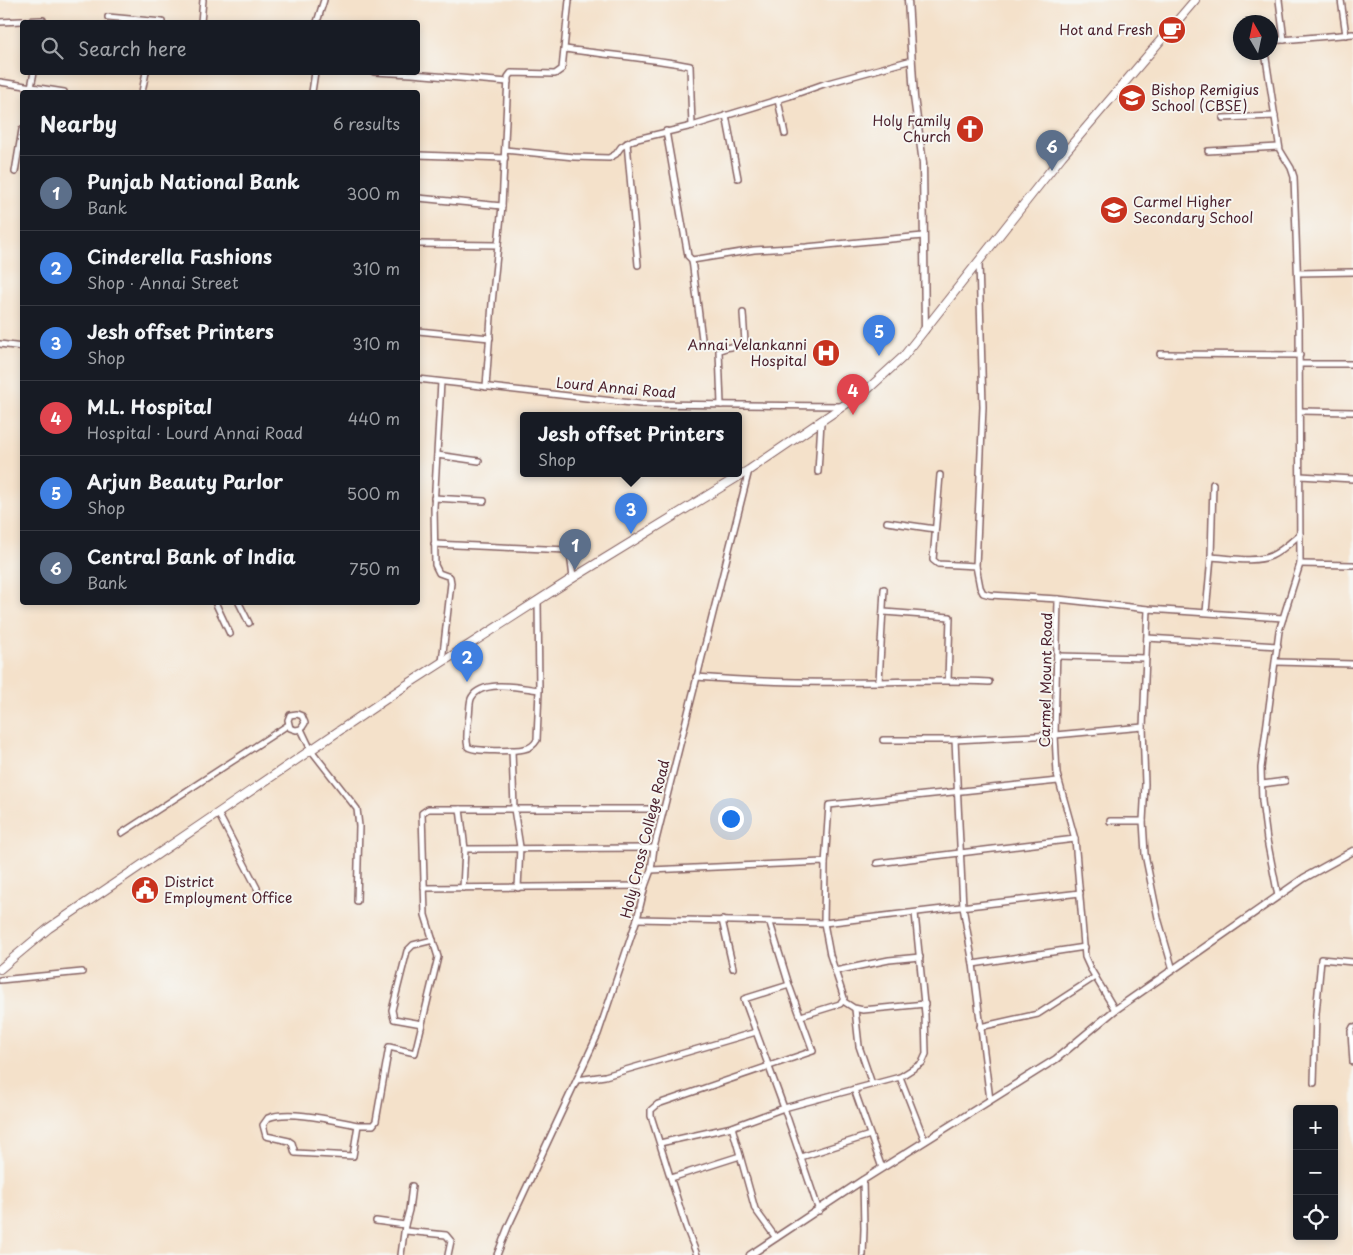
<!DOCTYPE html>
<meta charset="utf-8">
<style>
body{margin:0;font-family:"Playpen Sans",sans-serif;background:#242831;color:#f1f3f6}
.controls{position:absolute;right:15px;bottom:15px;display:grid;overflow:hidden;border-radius:5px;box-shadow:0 2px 8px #0003}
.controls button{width:45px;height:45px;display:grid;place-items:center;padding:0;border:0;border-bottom:1px solid #363941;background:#171b24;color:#f1f3f6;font:25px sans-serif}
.compass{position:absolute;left:1233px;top:15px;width:45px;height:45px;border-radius:50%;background:#171b24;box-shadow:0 2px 8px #0003;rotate:351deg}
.you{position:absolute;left:730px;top:818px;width:18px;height:18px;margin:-12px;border:4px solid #fff;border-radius:50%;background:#1a73e8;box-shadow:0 0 0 8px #1a73e833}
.badge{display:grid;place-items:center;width:32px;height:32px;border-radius:50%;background:#2563eb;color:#fff;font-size:16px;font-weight:700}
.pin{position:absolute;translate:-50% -41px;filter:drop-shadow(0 1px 2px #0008)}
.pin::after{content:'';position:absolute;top:26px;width:18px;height:15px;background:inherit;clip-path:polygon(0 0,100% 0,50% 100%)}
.popup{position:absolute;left:520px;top:412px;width:222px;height:65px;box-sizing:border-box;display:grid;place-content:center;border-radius:5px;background:#171b24;filter:drop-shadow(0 1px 4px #0005);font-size:16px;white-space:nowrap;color:#9ea1a6}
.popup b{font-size:19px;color:#f1f3f6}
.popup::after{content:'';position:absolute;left:50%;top:100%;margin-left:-10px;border:10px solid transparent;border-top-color:#171b24}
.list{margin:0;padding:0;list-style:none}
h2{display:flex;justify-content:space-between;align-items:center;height:65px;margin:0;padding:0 20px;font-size:21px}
h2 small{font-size:16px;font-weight:400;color:#9ea1a6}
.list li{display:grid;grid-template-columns:32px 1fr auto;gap:15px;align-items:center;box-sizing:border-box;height:75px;padding:0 20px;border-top:1px solid #363941}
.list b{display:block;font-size:19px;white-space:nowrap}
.list p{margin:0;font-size:16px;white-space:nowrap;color:#9ea1a6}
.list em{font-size:16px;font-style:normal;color:#9ea1a6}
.icon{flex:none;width:28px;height:28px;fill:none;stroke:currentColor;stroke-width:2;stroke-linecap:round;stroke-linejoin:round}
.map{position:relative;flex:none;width:1353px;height:1255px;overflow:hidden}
.search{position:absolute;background:#171b24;box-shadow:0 2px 8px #0003;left:20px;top:20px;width:400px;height:55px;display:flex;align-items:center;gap:12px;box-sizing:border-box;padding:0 18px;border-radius:5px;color:#9ea1a6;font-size:19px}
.panel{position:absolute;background:#171b24;box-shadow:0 2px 8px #0003;left:20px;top:90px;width:400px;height:515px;border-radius:5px}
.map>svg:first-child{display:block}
</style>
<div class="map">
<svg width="1353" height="1255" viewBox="0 0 1353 1255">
<rect width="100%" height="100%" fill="#f6f6f2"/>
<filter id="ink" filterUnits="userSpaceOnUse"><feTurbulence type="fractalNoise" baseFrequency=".02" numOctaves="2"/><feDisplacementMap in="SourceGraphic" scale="10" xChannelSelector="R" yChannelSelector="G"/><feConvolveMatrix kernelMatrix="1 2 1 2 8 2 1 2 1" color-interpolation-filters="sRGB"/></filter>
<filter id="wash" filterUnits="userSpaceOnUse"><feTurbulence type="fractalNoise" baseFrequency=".0096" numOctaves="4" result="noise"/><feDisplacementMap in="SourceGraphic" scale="20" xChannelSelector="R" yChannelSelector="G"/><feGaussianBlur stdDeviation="1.12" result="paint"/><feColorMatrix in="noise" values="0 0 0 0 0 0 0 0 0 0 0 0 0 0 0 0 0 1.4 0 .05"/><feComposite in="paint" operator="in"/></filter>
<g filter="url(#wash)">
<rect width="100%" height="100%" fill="#f4e1ca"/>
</g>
<g filter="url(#ink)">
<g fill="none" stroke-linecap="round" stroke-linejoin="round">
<defs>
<g id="minor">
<path d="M1279,0L1284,40"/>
<path d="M1341,0L1346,35"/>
<path d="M108,17L162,22"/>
<path d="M0,22L43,20V22"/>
<path d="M201,22L203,0"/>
<path d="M317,22L324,0"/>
<path d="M1270,41L1353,34"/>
<path d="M565,49C607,55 649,58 690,66L692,126"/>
<path d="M1265,52L1280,150L1291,168L1294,177L1299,320L1300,564L1279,631L1261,768L1262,801L1267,840L1278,896"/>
<path d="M374,72L412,74L508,82"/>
<path d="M0,82L64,92"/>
<path d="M30,92L34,72"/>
<path d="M142,92L146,72"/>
<path d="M312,92L315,72"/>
<path d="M778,100L785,134"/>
<path d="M726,115L738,178"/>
<path d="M1223,118L1275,116"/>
<path d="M666,131L688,256L692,260L754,250L806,247L923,236"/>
<path d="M627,143L638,265"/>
<path d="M505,150L574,157L609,158L616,154L621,147L633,140L692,126L790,96L824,84L912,60"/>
<path d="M1208,151L1279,147"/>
<path d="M418,155L505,158"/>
<path d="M15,172L22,130"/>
<path d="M418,198L502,206"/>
<path d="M418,244L498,245"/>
<path d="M692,260L702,339"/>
<path d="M979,262L983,407L976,566L980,587L983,593L990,595L1058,599L1055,735L1057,774L1075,839L1085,957L1090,968L1115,1010"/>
<path d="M1298,273L1353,272"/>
<path d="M418,331L490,338"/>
<path d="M0,344L22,347"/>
<path d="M1160,354L1300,355"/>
<path d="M1300,364H1353"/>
<path d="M418,379L640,404L843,406"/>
<path d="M441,382L434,507L435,565L439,573L450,577L451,583L442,662"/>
<path d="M486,387L492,303L502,206L508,77L511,73L555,74L562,69L569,0"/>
<path d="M721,405L719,351C726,345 738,349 745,342L743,313"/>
<path d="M1300,411L1353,412"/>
<path d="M437,455L479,461"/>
<path d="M818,472L821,422"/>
<path d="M940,475L933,560L938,564L976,566"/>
<path d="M1300,476L1353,479"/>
<path d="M434,498L484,501"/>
<path d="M887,522L935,529"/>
<path d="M434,544L567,550L570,553L573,578"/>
<path d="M1211,557C1230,558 1254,563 1271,556C1282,551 1291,542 1300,534"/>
<path d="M1300,564L1353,565"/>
<path d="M1058,599L1148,609L1283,618"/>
<path d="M538,600L539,690L537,740C534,745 531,748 524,749C514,751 475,752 468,747C465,737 468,726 469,716C470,711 469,701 472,697C483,679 522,688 539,690"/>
<path d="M215,602L230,634"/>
<path d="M239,603L249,623"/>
<path d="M1148,609L1143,727L1145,784L1143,821L1145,854L1158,918L1173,970"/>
<path d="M884,612L950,617L948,680"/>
<path d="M1206,612L1211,557L1213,484"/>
<path d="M1147,638L1278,646"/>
<path d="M1057,656L1146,658"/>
<path d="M1276,662L1353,664"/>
<path d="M696,677C757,682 818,683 879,682C916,681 952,680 989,682"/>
<path d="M879,682L884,589"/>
<path d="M297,714L302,716L305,723L301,729L296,730L290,728L288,720L290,715Z"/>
<path d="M301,729L311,750L357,809L359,826L357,901"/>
<path d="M883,740H955L1055,735L1143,727"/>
<path d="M955,740L963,907L973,964L990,1100"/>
<path d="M512,750L514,809L520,847L518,888"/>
<path d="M1262,784L1285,781"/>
<path d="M460,809L465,849L463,888"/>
<path d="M218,813L257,888"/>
<path d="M1110,821H1143"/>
<path d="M122,833L288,725"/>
<path d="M465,849L654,848"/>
<path d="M877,863L1075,839"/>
<path d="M825,864L829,805L1058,781"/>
<path d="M651,870L823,862L825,865L824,923L830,955L844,998L840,1004L801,1016"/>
<path d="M424,888L645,886"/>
<path d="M637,919L824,923L1080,893"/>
<path d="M722,920L733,968"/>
<path d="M973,964L1085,947"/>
<path d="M835,971L889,960L920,957"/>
<path d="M0,980L82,972"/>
<path d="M789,985L744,999L784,1108L819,1211"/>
<path d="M843,1001L854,1008L863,1010L925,1004"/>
<path d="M855,1009L859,1046L872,1084"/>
<path d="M422,1024L394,1019L392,1010L407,951L413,945L433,940"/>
<path d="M980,1027L1038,1014L1095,977"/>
<path d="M1353,1027L1351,1031L1353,1062"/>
<path d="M900,1077L925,1141"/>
<path d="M577,1080L605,1076L756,1032"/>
<path d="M1314,1083L1316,1014L1321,959L1353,962"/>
<path d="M854,1089L882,1168"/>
<path d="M358,1125C336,1121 288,1109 268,1118L263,1125L266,1136L289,1141L292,1143L295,1153L353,1156L358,1125H373L376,1121L389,1047L415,1053L438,957L425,915L422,813L428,809H664"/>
<path d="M660,1143L732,1127"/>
<path d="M801,1157L870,1135"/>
<path d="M671,1178L740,1156"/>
<path d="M863,1180L864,1229L863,1255"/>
<path d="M376,1221L405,1225L401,1255"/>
<path d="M405,1225L409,1210L412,1186"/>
<path d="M406,1231L446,1235L451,1241L448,1255"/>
<path d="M776,1238L755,1209L732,1127L784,1108L900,1077L922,1063L926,1054L925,1014L915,913"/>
<path d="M497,1255L508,1227L598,1034L637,919L645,886L651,870L654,848L749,470"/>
<path d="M697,1255L686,1227L651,1116V1110L658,1104L813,1051L789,985L770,923"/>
</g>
<g id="tertiary">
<path d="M908,0L914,97L923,163L925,330"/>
<path d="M750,1255L863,1180L1056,1059L1115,1010L1304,878L1353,851"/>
</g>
<path id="primary" d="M0,969L49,928L405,686L573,578L749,470L868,389L903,357L1062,156L1195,0"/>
</defs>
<use href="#minor" stroke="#866363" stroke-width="8"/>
<use href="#tertiary" stroke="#866363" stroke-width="9"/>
<use href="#primary" stroke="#866363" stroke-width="10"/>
<use href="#minor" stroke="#fff" stroke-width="5"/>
<use href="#tertiary" stroke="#fff" stroke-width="6"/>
<use href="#primary" stroke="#fff" stroke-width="8"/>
</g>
</g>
<defs>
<symbol id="cafe-disc" viewBox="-11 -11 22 22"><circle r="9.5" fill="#c8321e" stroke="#f6f6f2"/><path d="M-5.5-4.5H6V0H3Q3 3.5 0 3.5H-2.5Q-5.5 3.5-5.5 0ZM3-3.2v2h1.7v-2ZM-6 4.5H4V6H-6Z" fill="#fff"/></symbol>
<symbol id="school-disc" viewBox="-11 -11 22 22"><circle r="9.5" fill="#c8321e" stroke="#f6f6f2"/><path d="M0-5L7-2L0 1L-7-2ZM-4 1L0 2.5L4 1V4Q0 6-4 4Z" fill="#fff"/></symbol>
<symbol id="church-disc" viewBox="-11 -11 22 22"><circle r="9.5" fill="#c8321e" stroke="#f6f6f2"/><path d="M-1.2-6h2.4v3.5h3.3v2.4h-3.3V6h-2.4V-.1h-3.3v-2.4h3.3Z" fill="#fff"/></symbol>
<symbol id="hospital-disc" viewBox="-11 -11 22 22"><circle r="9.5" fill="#c8321e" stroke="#f6f6f2"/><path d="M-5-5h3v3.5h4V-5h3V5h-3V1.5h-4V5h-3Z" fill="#fff"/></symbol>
<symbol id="civic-disc" viewBox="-11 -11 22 22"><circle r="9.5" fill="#c8321e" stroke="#f6f6f2"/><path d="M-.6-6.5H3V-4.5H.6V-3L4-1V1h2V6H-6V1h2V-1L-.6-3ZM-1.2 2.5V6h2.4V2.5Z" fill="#fff"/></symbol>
</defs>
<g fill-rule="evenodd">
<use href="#cafe-disc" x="1156" y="14" width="32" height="32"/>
<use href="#school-disc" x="1116" y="82" width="32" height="32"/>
<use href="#church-disc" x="954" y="113" width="32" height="32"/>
<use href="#school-disc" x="1098" y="194" width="32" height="32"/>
<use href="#hospital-disc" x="810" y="337" width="32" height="32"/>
<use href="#civic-disc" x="129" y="874" width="32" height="32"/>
</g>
<g text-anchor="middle" stroke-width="4" stroke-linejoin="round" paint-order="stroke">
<g font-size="14" fill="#4a1f2b" stroke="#f6f6f2" text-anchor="end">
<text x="1153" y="35">Hot and Fresh</text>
<text x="1151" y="95" text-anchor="start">Bishop Remigius<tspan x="1151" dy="16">School (CBSE)</tspan></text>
<text x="951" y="126">Holy Family<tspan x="951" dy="16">Church</tspan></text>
<text x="1133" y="207" text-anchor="start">Carmel Higher<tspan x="1133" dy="16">Secondary School</tspan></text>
<text x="807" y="350">Annai Velankanni<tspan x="807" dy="16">Hospital</tspan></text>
<text x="164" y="887" text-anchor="start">District<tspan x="164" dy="16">Employment Office</tspan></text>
</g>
<g font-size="14" fill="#4a1f2b" stroke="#f6f6f2">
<text transform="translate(616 388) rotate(5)" y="5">Lourd Annai Road</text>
<text transform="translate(1046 680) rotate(-89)" y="5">Carmel Mount Road</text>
<text transform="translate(645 839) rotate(-76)" y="5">Holy Cross College Road</text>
</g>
</g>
</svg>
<div class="controls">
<button>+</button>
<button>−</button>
<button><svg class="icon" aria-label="locate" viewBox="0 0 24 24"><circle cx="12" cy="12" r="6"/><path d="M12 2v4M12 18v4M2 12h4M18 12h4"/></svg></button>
</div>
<svg class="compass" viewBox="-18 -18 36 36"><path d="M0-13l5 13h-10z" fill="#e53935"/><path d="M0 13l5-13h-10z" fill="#9ea1a6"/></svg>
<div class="you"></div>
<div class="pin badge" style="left:575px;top:570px;background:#5c6f8a">1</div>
<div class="pin badge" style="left:467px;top:682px;background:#3f7fe0">2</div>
<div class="pin badge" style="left:631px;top:534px;background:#3f7fe0">3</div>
<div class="popup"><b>Jesh offset Printers</b>Shop</div>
<div class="pin badge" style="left:853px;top:415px;background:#e0444e">4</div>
<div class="pin badge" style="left:879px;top:356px;background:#3f7fe0">5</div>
<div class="pin badge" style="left:1052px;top:171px;background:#5c6f8a">6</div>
<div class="search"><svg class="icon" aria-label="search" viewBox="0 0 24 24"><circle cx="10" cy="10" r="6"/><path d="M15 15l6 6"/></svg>Search here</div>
<section class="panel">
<h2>Nearby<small>6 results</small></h2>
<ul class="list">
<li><span class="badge" style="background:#5c6f8a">1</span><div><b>Punjab National Bank</b><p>Bank</p></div><em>300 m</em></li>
<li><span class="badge" style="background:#3f7fe0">2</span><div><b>Cinderella Fashions</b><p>Shop · Annai Street</p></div><em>310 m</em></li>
<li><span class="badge" style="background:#3f7fe0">3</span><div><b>Jesh offset Printers</b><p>Shop</p></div><em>310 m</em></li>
<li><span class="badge" style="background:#e0444e">4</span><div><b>M.L. Hospital</b><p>Hospital · Lourd Annai Road</p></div><em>440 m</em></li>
<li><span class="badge" style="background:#3f7fe0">5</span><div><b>Arjun Beauty Parlor</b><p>Shop</p></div><em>500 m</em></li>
<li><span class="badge" style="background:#5c6f8a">6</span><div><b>Central Bank of India</b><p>Bank</p></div><em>750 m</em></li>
</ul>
</section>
</div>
